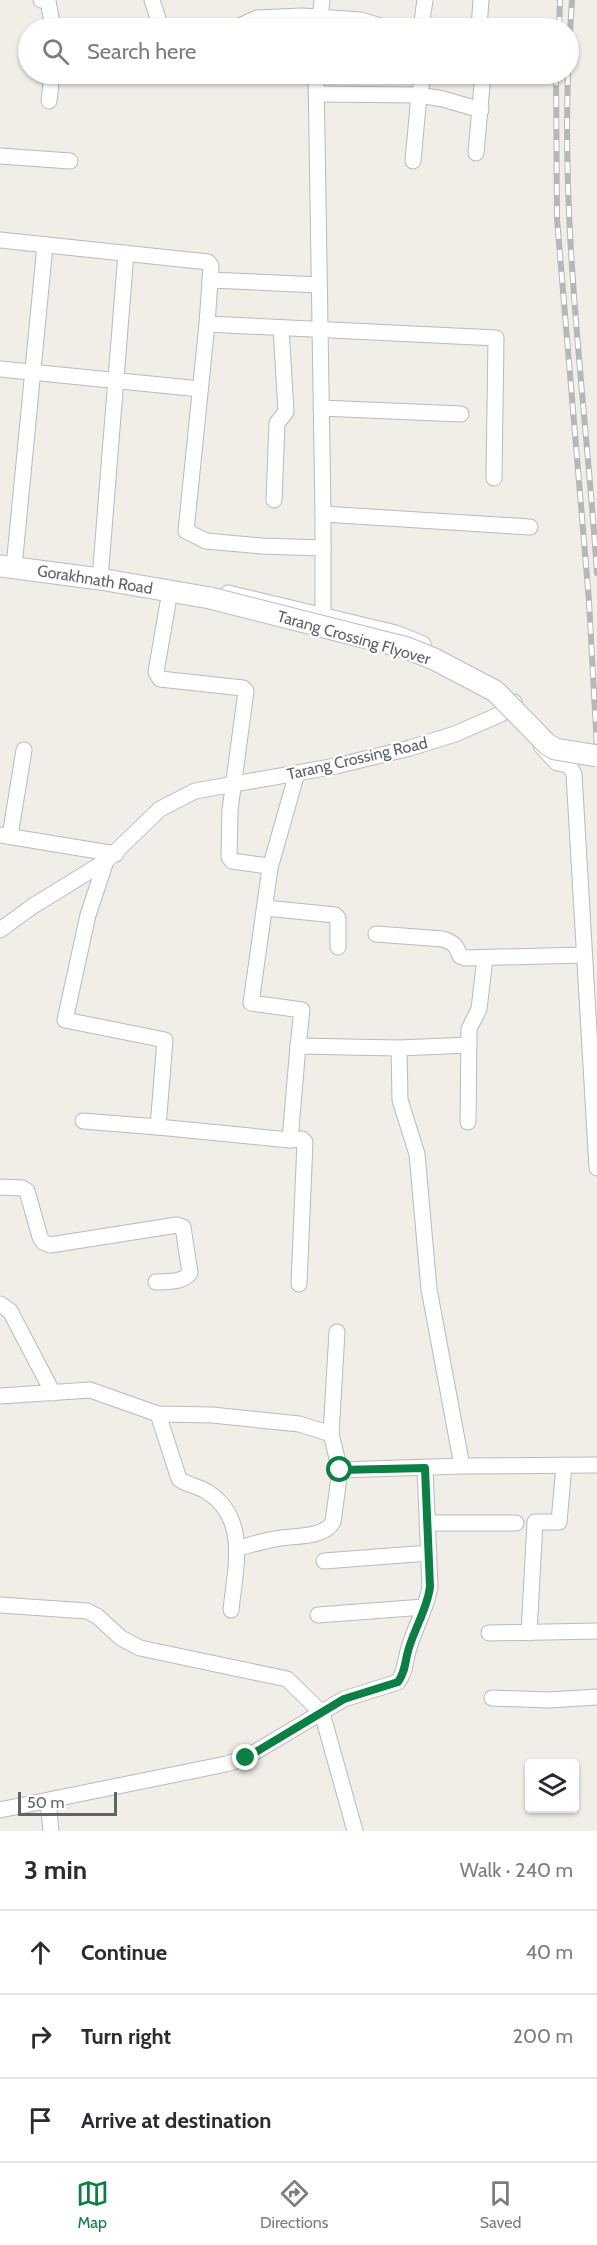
<!DOCTYPE html>
<meta charset="utf-8">
<style>
body{margin:0;font-family:Cabin,sans-serif;background:#f7f7f7;color:#2b2b33}
.controls{position:absolute;right:18px;bottom:18px;display:grid;overflow:hidden;border-radius:6px;box-shadow:0 2px 4px #0004}
.controls button{width:54px;height:54px;display:grid;place-items:center;padding:0;border:0;border-bottom:2px solid #e1e1e2;background:#fff;color:#2b2b33;font:30px sans-serif}
.scale{position:absolute;left:18px;bottom:15px;width:99px;box-sizing:border-box;padding-left:6px;border:3px solid #5e6468;border-top:0;font-size:16px;line-height:21px;white-space:nowrap;color:#5e6468;-webkit-text-stroke:4px #fff;paint-order:stroke}
.stop{position:absolute;width:18px;height:18px;margin:-14px;border:4px solid #0b8043;border-radius:50%;background:#fff}
.stop.end{background:#0b8043;border-color:#fff;box-shadow:0 2px 6px #0008}
.list{margin:0;padding:0;list-style:none}
h2{display:flex;justify-content:space-between;align-items:center;height:78px;margin:0;padding:0 24px;font-size:26px}
h2 small{font-size:20px;font-weight:400;color:#7c7c81}
.list li{display:grid;grid-template-columns:39px 1fr auto;gap:18px;align-items:center;box-sizing:border-box;height:84px;padding:0 24px;border-top:2px solid #e1e1e2}
.list b{display:block;font-size:22px;white-space:nowrap}
.list em{font-size:20px;font-style:normal;color:#7c7c81}
.icon{flex:none;width:33px;height:33px;fill:none;stroke:currentColor;stroke-width:2;stroke-linecap:round;stroke-linejoin:round}
.map{position:relative;flex:none;width:597px;height:1831px;overflow:hidden}
.search{position:absolute;background:#fff;box-shadow:0 2px 4px #0004;left:18px;right:18px;top:18px;height:66px;display:flex;align-items:center;gap:15px;box-sizing:border-box;padding:0 21px;border-radius:33px;color:#7c7c81;font-size:22px}
.sheet{height:330px;background:#fff}
nav{display:flex;justify-content:space-around;align-items:center;box-sizing:border-box;height:84px;border-top:2px solid #e1e1e2;background:#fff;font-size:16px;color:#7c7c81}
nav a{display:grid;justify-items:center;gap:3px}
nav .on{color:#0b8043}
.map>svg:first-child{display:block}
</style>
<div class="map">
<svg width="597" height="1831" viewBox="0 0 597 1831">
<rect width="100%" height="100%" fill="#f1eee7"/>
<g fill="none" stroke-linecap="round" stroke-linejoin="round">
<defs>
<g id="minor">
<path d="M41,0L48,1L53,28"/>
<path d="M152,0L161,28"/>
<path d="M235,28L257,18L302,16L361,20L387,28"/>
<path d="M319,28L322,0"/>
<path d="M421,28L425,0"/>
<path d="M479,28L481,0"/>
<path d="M316,74L323,514V615"/>
<path d="M316,94L419,95L443,99L481,110"/>
<path d="M49,101L52,74"/>
<path d="M476,153L483,74"/>
<path d="M0,156L70,161"/>
<path d="M413,161L419,95L424,74"/>
<path d="M0,240L208,262L211,266L207,324"/>
<path d="M210,280L319,285"/>
<path d="M0,369L200,389"/>
<path d="M321,408L461,414"/>
<path d="M274,500L277,423L286,412L281,328"/>
<path d="M323,514L530,527"/>
<path d="M323,548L262,546L206,541L186,531L207,324L496,338L494,478"/>
<path d="M14,567L45,245"/>
<path d="M100,579L126,253"/>
<path d="M170,591L156,672L160,679L243,688L246,691L230,810L229,857L232,861L268,866L270,868L251,1003L302,1010L298,1046"/>
<path d="M228,593L396,633L423,644"/>
<path d="M541,746L557,763C566,764 570,765 574,774L597,1168"/>
<path d="M0,835L116,854"/>
<path d="M10,836L24,750"/>
<path d="M270,868L297,773"/>
<path d="M266,908L335,915L338,918V947"/>
<path d="M0,930L33,906L106,861"/>
<path d="M376,934L443,939C454,943 456,945 460,956L465,958L584,955"/>
<path d="M399,1048L400,1100L417,1154L429,1289L462,1466L597,1465"/>
<path d="M83,1121L158,1127"/>
<path d="M468,1122L469,1029L479,1009L485,958"/>
<path d="M290,1140L298,1046L399,1048L469,1045"/>
<path d="M0,1187L22,1188L27,1191L40,1237L43,1242L50,1245L177,1225L183,1227L190,1273C183,1283 167,1281 156,1282"/>
<path d="M299,1284L305,1142L302,1139L290,1140L158,1127L165,1040L65,1020L88,915L106,861L160,809L195,791L336,766L410,748L455,734L501,714L514,702"/>
<path d="M0,1304L10,1311L53,1393"/>
<path d="M0,1396L90,1390L158,1414L212,1415L299,1424L331,1434"/>
<path d="M158,1414L179,1479C188,1486 200,1486 209,1493C249,1520 235,1569 231,1610"/>
<path d="M340,1470L462,1466"/>
<path d="M427,1523H516"/>
<path d="M238,1548C250,1545 263,1541 275,1539C293,1535 323,1539 333,1522L340,1470L331,1434L337,1332"/>
<path d="M324,1561L429,1553"/>
<path d="M0,1605L87,1611L97,1616L121,1638L140,1648L287,1679L322,1713L355,1831"/>
<path d="M318,1615L424,1607"/>
<path d="M489,1633L597,1631"/>
<path d="M529,1633L535,1522H559L564,1465"/>
<path d="M492,1698L549,1700L597,1697"/>
<path d="M48,1801L51,1831"/>
<path d="M0,1810L226,1764L245,1758L344,1699L398,1682C404,1674 405,1665 407,1655C412,1632 426,1611 430,1587L425,1468"/>
</g>
<path id="secondary" d="M0,566L100,579L210,598"/>
</defs>
<use href="#minor" stroke="#b7babe" stroke-width="17"/>
<use href="#secondary" stroke="#b8bcc1" stroke-width="23"/>
<use href="#minor" stroke="#fff" stroke-width="15"/>
<use href="#secondary" stroke="#fff" stroke-width="21"/>
<defs>
<g id="rail">
<path d="M559,28L560,0"/>
<path d="M568,63L572,0"/>
<path d="M556,74L557,219L589,601L597,748"/>
<path d="M568,74C562,241 586,407 597,573"/>
</g>
</defs>
<use href="#rail" stroke="#b6b7b8" stroke-width="6"/>
<use href="#rail" stroke="#fff" stroke-width="4" stroke-dasharray="11" stroke-linecap="butt"/>
<defs>
<path id="secondary-bridge" d="M210,598L407,648L434,659L495,691L547,744L555,749L597,756"/>
</defs>
<use href="#secondary-bridge" stroke="#b8bcc1" stroke-width="23" stroke-linecap="butt"/>
<use href="#secondary-bridge" stroke="#fff" stroke-width="21"/>
</g>
<g fill="none" stroke-linecap="round" stroke-linejoin="round">
<path stroke="#0b8043" stroke-width="8" d="M246,1758L344,1699L398,1682C404,1674 405,1665 407,1655C412,1632 427,1611 430,1587L425,1468L340,1470"/>
</g>
<g text-anchor="middle" stroke-width="4.5" stroke-linejoin="round" paint-order="stroke">
<g font-size="16" fill="#5e6468" stroke="#fff">
<text transform="translate(95 579) rotate(9)" y="6">Gorakhnath Road</text>
<text transform="translate(354 637) rotate(16)" y="6">Tarang Crossing Flyover</text>
<text transform="translate(357 758) rotate(-13)" y="6">Tarang Crossing Road</text>
</g>
</g>
</svg>
<div class="controls">
<button><svg class="icon" aria-label="layers" viewBox="0 0 24 24"><path d="M12 4l9 5-9 5-9-5zM3 14l9 5 9-5"/></svg></button>
</div>
<div class="scale">50 m</div>
<div class="stop" style="left:340px;top:1470px"></div>
<div class="stop end" style="left:246px;top:1758px"></div>
<div class="search"><svg class="icon" aria-label="search" viewBox="0 0 24 24"><circle cx="10" cy="10" r="6"/><path d="M15 15l6 6"/></svg>Search here</div>
</div>
<section class="sheet">
<h2>3 min<small>Walk · 240 m</small></h2>
<ul class="list">
<li><svg class="icon" aria-label="ahead" viewBox="0 0 24 24"><path d="M12 20V5M6 11l6-6 6 6"/></svg><div><b>Continue</b></div><em>40 m</em></li>
<li><svg class="icon" aria-label="right" viewBox="0 0 24 24"><path d="M7 20v-9h11M14 6l5 5-5 5"/></svg><div><b>Turn right</b></div><em>200 m</em></li>
<li><svg class="icon" aria-label="arrive" viewBox="0 0 24 24"><path d="M6 21V4h12l-3 4 3 4H6"/></svg><div><b>Arrive at destination</b></div></li>
</ul>
</section>
<nav>
<a class="on"><svg class="icon" aria-label="map" viewBox="0 0 24 24"><path d="M3 6l6-2 6 2 6-2v14l-6 2-6-2-6 2zM9 4v14M15 6v14"/></svg>Map</a>
<a><svg class="icon" aria-label="directions" viewBox="0 0 24 24"><path d="M12 3l9 9-9 9-9-9zM9 14v-3h6M13 9l2 2-2 2"/></svg>Directions</a>
<a><svg class="icon" aria-label="saved" viewBox="0 0 24 24"><path d="M7 4h10v16l-5-4-5 4z"/></svg>Saved</a>
</nav>
